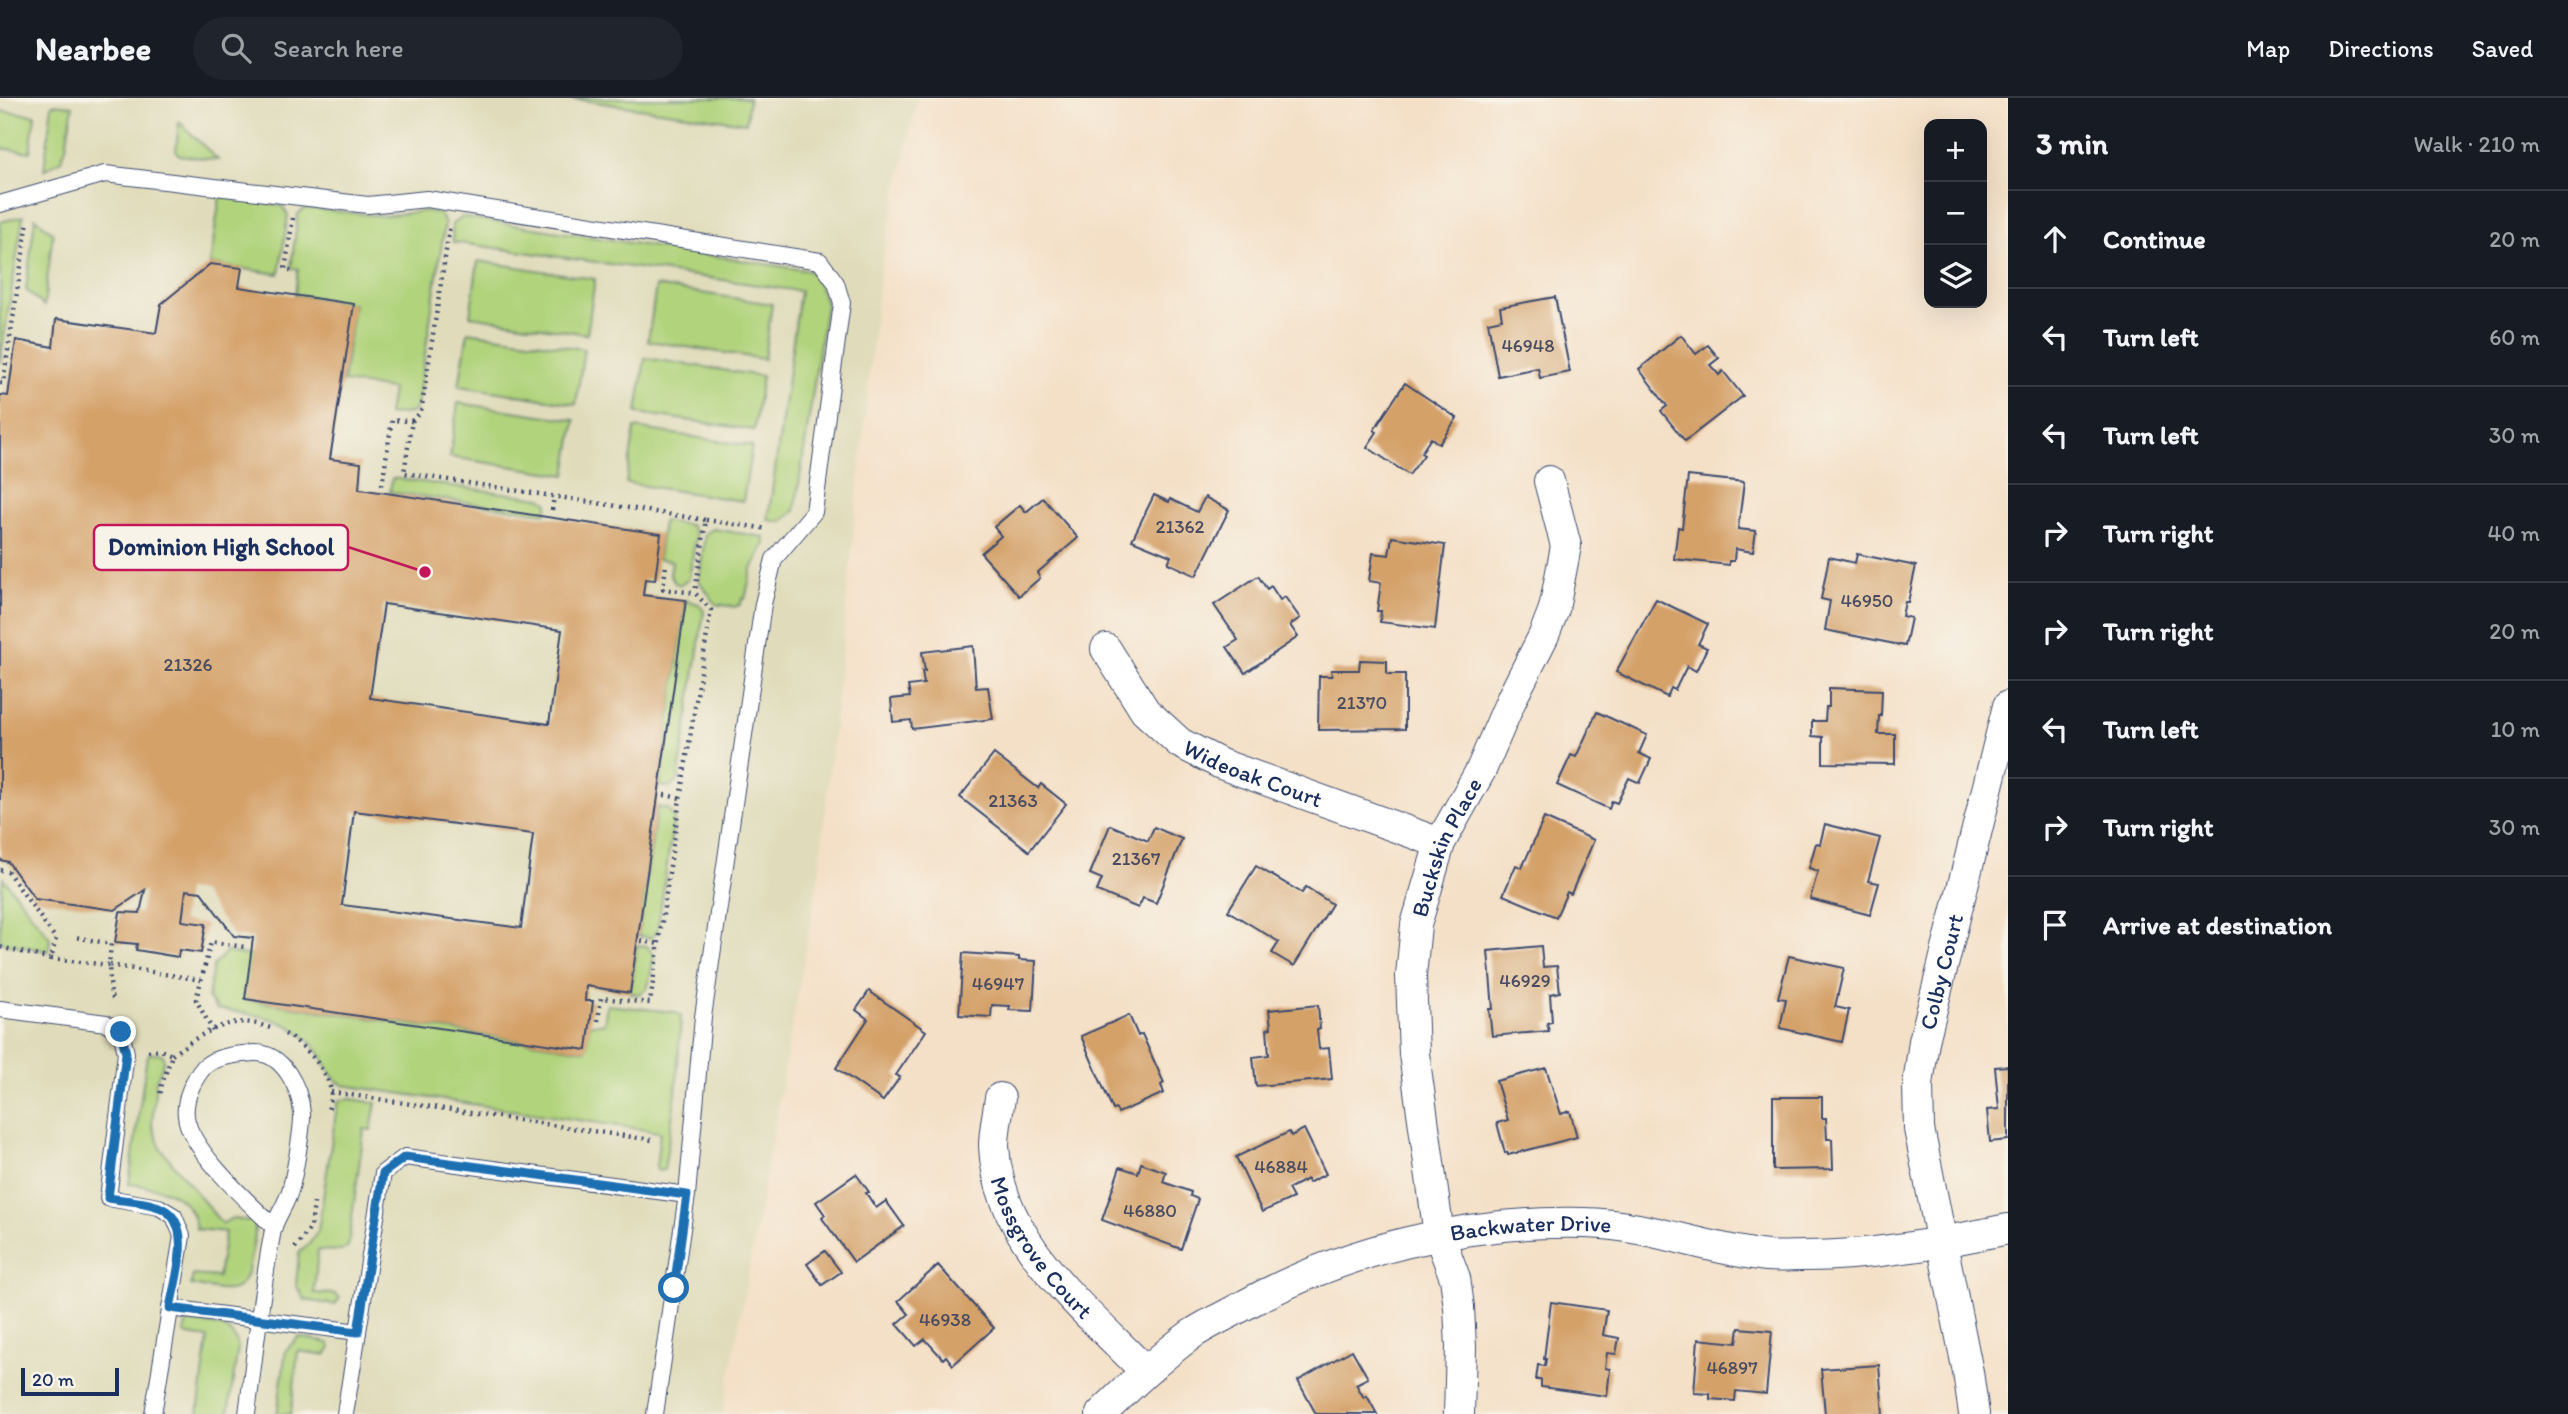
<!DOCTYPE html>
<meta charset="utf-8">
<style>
body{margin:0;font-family:Itim,sans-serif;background:#20242c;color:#f1f3f6}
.controls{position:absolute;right:21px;top:21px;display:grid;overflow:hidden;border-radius:14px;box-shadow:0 7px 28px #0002}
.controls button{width:63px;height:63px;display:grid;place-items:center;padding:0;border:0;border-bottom:2px solid #363941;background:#171b24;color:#f1f3f6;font:35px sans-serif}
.scale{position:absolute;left:21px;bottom:18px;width:98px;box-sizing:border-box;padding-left:7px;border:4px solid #1b2f5e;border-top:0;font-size:19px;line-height:24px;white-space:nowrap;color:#1b2f5e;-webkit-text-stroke:5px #f7f3e8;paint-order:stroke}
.stop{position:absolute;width:21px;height:21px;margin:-16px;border:5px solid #1f6fb2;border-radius:50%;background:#fff}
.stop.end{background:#1f6fb2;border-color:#fff;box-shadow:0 2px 7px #0008}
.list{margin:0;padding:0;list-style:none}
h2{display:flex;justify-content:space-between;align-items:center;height:91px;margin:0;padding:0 28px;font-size:30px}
h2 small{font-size:23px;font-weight:400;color:#9ea1a6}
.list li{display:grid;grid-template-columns:46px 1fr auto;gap:21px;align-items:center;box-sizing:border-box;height:98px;padding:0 28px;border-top:2px solid #363941}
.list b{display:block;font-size:26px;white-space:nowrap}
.list em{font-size:23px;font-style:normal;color:#9ea1a6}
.icon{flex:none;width:38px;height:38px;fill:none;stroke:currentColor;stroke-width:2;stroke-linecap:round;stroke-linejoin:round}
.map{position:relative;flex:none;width:2008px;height:1316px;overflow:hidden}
header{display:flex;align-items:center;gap:42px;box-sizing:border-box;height:98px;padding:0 35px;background:#171b24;border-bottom:2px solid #363941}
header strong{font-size:33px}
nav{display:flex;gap:38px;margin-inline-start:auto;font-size:24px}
.search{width:490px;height:63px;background:#20242c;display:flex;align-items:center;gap:18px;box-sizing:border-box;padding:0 24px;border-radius:38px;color:#9ea1a6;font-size:26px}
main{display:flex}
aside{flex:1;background:#171b24}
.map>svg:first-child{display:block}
</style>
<header>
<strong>Nearbee</strong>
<div class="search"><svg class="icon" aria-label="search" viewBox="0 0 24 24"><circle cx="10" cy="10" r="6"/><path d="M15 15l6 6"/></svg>Search here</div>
<nav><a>Map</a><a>Directions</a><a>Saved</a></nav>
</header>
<main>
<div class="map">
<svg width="2008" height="1316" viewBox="0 0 2008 1316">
<rect width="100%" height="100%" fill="#f7f3e8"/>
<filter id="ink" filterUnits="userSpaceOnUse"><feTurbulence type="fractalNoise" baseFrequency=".0143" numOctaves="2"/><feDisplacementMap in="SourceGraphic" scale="14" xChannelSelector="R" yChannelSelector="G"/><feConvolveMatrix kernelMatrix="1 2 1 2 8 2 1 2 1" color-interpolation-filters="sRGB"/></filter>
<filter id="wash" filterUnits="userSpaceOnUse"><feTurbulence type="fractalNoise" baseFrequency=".00686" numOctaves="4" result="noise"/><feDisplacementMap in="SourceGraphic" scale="28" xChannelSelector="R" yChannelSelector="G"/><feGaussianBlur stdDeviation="1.57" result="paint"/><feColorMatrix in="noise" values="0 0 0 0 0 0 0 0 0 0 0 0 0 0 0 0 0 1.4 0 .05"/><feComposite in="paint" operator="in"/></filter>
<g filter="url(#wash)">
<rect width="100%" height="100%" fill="#f4e0c7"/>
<path fill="#e0dcbb" d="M0,0H918L880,172L819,776L723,1316H0Z"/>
<g fill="#b1d37b" stroke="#66816c" stroke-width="2">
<path d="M566,0H749L746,25Z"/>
<path d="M52,6L73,8L66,49L61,62L44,72Z"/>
<path d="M0,13L35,17L30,54L0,50Z"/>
<path d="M179,24L218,62L179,57L176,53Z"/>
<path d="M220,98L282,108L288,117L279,176L210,166Z"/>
<path d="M306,110L382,118L425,113L439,115L445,125L417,308L412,315L388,317L392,291L343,284L354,206L295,197L298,171L291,170L298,116Z"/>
<path d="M23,118L0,266V124Z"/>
<path d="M463,119L810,173L820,189L826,206L795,413L781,424L768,422L800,193L453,144L452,126Z"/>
<path d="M35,120L53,135L44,208L26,192Z"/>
<path d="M478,163L595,181L587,236L470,218Z"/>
<path d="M656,188L772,206L764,261L648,243Z"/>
<path d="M468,234L584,251L576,306L459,288Z"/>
<path d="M645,260L762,278L754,332L637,315Z"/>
<path d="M458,305L575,322L566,377L450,359Z"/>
<path d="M635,330L752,348L743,403L626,385Z"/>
<path d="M392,380L541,400L548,405L546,415L390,394Z"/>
<path d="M663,423L690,427L696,436L689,481L680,487L675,485L670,477L672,463L658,461Z"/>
<path d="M713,431L764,439L765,446L752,471L745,501L742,500L741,506L735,509L716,506L699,483L705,436Z"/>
<path d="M686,502L699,506L704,513L678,683L670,689L660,688Z"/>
<path d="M657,709L668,711L674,720L657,834L650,840L638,838Z"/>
<path d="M3,780L50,840L49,853L3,845L0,841V804Z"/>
<path d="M637,847L647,848L654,858L648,889L640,896L630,895Z"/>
<path d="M226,854L251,858L246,902L586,952L590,926H604L607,907L674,914L681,918L676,995L664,1072L658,1073L656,1070L660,1034L343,987C330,980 328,968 320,956C295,919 258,917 217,911L208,900L213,868Z"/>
<path d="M157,955L163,957L164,963L156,983L152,1027L161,1051L222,1126L232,1120L254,1124C257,1135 253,1146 251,1157C244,1203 229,1193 191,1187L193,1177L218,1179L225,1134L196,1131C191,1094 160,1089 129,1086L146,964L149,956Z"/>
<path d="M351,1001L376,1005L371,1032L364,1031L348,1149L341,1153L318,1152L314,1195L335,1196L340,1200L335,1207L305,1202L296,1187L299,1155L310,1145L318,1133L337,1008L340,1002Z"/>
<path d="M187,1224C209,1228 232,1223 238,1249L228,1316H198L208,1240L188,1237L184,1234Z"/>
<path d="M299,1239L329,1245L331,1250L326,1257L298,1253L291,1316H277L286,1252Z"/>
</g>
<g id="blocks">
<g fill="#d4a169" fill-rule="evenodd">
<path d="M210,166L242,170L239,189L354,206L330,361L361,365L359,391L661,436L655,482L645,481L643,497L686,502L630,895L586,888L585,903H593L587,952L245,901L253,840L234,838L201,794L186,792L182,823L206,826L201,855L179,852L178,859L136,852L137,846L115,844L120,814L140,815L145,792L115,812L35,801L8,764L0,762V297L8,298L16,242L53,249L56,221L156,235L161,206ZM384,506L562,532L549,626L370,600ZM354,713L533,736L521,830L342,807Z"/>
<path d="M1555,199L1570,274L1540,280L1538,270L1498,278L1488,224L1502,221L1500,209Z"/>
<path d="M1681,237L1696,256L1708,247L1719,260L1710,267L1719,277L1723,273L1743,298L1685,343L1661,313L1667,308L1639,271Z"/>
<path d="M1405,285L1457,320L1439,346L1431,340L1421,355L1424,357L1409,377L1367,349L1377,334L1374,332Z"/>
<path d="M1688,378L1744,384L1738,431L1756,433L1753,454L1735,451L1734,463H1729V467L1674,461L1678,429L1682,430Z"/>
<path d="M1154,397L1169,404L1170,401L1197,414L1205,399L1229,412L1196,478L1168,465L1171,458L1132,442Z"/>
<path d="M1043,400L1078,440L1037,475L1040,480L1019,498L981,455L1001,438L994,429L1020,407L1026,414Z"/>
<path d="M1392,439L1445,447L1435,531L1380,524L1381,513H1377L1381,485L1369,483L1373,455L1389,457Z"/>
<path d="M1857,456L1916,468L1908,504H1905L1902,518L1911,520L1905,548L1825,532L1830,503L1821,501L1829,459L1855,465Z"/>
<path d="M1258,478L1267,491L1271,488L1280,502L1285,499L1300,520L1290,527L1298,539L1245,575L1227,549L1238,542L1214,507Z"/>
<path d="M1656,501L1708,526L1698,546L1707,550L1696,573L1687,568L1675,592L1671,590L1667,599L1616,574Z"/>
<path d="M973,548L976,590L988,589L993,621L912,631L911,622L893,624L891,601L910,599L908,588L924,586L922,573H925L922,554Z"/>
<path d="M1360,562L1387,563V576H1405V631L1318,632L1319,578H1332L1331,572H1359Z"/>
<path d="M1829,590L1882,592L1881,618H1879L1878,636H1895V666L1823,665V639L1812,638V623H1825L1826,609H1829Z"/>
<path d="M1597,614L1647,637L1639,655L1651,661L1640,685L1629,680L1617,705L1612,703L1609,711L1557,687L1571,657L1576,659Z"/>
<path d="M994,656L1038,690L1041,686L1066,706L1029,753L960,699Z"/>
<path d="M1544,720L1594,742L1571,796L1567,794L1556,819L1503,797L1516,767L1522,770Z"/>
<path d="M1825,726L1880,740L1868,783L1879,785L1870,817L1810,801L1818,773L1809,770L1816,745L1820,746Z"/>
<path d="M1110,727L1148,743L1154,729L1182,741L1156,805L1143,800L1138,810L1097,793L1102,781L1090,776Z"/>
<path d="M1256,768L1302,795L1306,789L1332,806L1294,868L1272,855L1279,844L1228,813Z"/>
<path d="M1541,848L1543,869L1557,868L1560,894L1550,896L1552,924L1547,925L1549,933L1492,938L1489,911H1493L1488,853Z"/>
<path d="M963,855L1019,859V862L1036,863L1033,913L1009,912L1010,908L992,907L991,919L959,917Z"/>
<path d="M1789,858L1844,870L1835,909L1849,912L1842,944L1780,930L1786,901L1778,900Z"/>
<path d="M869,893L926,933L896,977L900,979L883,1003L836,970L868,921L856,912Z"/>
<path d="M1318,907L1320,931L1317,932L1319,951L1329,950L1332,981L1256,988L1253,959L1269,957L1267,931L1271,930L1269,912Z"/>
<path d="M1129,917L1138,938L1142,936L1164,985L1161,987L1164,995L1118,1015L1116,1011L1113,1012L1081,938Z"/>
<path d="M2008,968V1042L1990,1044L1987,1012L1999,1011L1995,969Z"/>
<path d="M1546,970L1561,1016L1570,1013L1577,1039L1508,1057L1507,1054L1505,1055L1497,1025L1508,1022L1496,983Z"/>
<path d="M1773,999H1822V1020H1826L1827,1041H1832L1833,1071L1773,1072Z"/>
<path d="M1304,1031L1326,1076L1308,1085L1307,1081L1288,1091L1293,1100L1262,1114L1236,1059L1289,1034L1291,1038Z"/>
<path d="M1141,1065L1166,1074L1163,1084L1191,1094L1190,1098L1198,1101L1181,1151L1102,1122L1120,1069L1138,1075Z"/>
<path d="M856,1076L869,1094L866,1095L876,1110L886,1103L904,1128L854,1164L822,1120L825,1117L816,1104Z"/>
<path d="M825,1153L841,1174L822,1187L807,1166Z"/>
<path d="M938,1167L994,1230L953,1267L946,1258L943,1261L925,1241L916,1248L897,1226L909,1216L898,1203Z"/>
<path d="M1551,1204L1607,1212L1603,1237L1619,1240L1616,1256L1607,1255L1605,1270L1610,1271L1607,1298L1541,1289V1282H1536L1538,1267L1545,1268L1546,1261H1544Z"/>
<path d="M1739,1230L1772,1233L1766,1296L1736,1293L1735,1303L1710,1301V1296L1694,1295L1698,1241L1737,1245Z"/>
<path d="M1352,1252L1368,1280L1356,1286L1364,1300L1367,1298L1377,1316H1316L1298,1283Z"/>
<path d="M1879,1267L1883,1316H1825L1821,1271Z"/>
</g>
</g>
</g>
<g filter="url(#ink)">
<use href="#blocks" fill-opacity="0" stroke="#3c4a6e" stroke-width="2"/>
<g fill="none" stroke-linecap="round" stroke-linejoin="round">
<defs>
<g id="service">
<path d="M0,106L105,76L368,107L427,101L820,163L836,185L842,205L814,414L774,461L763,506L703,919L687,1097L655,1316"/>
<path d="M0,911L106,925L121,934L126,955L108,1100L159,1109L174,1118L182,1138L153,1316"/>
<path d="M170,1210L358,1234"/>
<path d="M247,1316C255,1255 261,1193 273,1132C276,1119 286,1107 290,1093C294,1079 303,1029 302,1015C300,990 283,954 254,955C239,956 215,958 204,969C193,982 184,1001 186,1018C189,1051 250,1106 274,1129"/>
<path d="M345,1316L383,1075L405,1059L687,1097"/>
</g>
<g id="minor">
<path id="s1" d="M1106,551L1145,613L1180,645L1221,666L1440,745"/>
<path id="s2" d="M1000,1000C998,1015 994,1032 994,1048C998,1143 1084,1210 1145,1273"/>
<path id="s3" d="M1101,1316C1130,1288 1159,1260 1192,1236C1207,1226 1223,1219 1239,1210C1343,1152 1465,1122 1584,1125C1647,1126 1705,1151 1767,1158C1779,1159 1792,1158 1804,1158C1873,1158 1940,1145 2008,1131"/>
<path id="s4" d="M1459,1316L1461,1249L1459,1209L1455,1180L1439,1137L1414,956L1411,878L1416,827L1440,745L1481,672L1512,600L1544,537L1554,511L1566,448L1549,383"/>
<path id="s5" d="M1974,1316L1968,1274L1919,1031L1918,987L1924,943L2008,608"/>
</g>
</defs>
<use href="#service" stroke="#3c4a6e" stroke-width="18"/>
<use href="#minor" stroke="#3c4a6e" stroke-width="32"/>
<g stroke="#3c4a6e" stroke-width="4.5" stroke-dasharray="2 5" stroke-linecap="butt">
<path d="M293,120L285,171L295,173"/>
<path d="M0,285H3L28,123"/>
<path d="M412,323L421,314L450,127"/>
<path d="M382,387L392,322L412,323L404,375L706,422L695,495"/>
<path d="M552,412L554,398"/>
<path d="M706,422L768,431"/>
<path d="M664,697L680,700"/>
<path d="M0,772L8,774L56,841L51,861L0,849"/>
<path d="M641,843L659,846"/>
<path d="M51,861L109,867L111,846L75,839"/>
<path d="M113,900L111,899L109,867L201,882"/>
<path d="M598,923L601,900L650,905L680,700L711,512L695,495L663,491L666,467"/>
<path d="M213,933L196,902L211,844L245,849"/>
<path d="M285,936C303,945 331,975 331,996C331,1001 329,1008 328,1013"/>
<path d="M148,953L160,952L172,957L162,986L160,998"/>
<path d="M172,957C193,941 224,920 252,925C259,926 267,929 274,931"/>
<path d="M331,994L652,1042"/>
<path d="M295,1150L311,1129L314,1105"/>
</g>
<use href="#service" stroke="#fff" stroke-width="16"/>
<use href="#minor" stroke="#fff" stroke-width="30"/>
</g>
</g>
<g fill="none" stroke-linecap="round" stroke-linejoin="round" filter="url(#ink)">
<path stroke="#1f6fb2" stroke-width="9" d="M121,934L126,955L108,1100C124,1103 146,1103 161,1110C195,1125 175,1181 170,1210L358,1234L383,1075L405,1059L687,1097L674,1190"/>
</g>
<g text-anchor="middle" stroke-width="5" stroke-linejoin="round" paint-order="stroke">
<g font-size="19" fill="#494c61">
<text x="1528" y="254">46948</text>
<text x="1180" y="435">21362</text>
<text x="1867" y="509">46950</text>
<text x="188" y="573">21326</text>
<text x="1362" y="611">21370</text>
<text x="1013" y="709">21363</text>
<text x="1136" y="767">21367</text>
<text x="1525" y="889">46929</text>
<text x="998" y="892">46947</text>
<text x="1281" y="1075">46884</text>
<text x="1150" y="1119">46880</text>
<text x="945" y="1228">46938</text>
<text x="1732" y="1276">46897</text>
</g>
<g font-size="23" fill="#1b2f5e" stroke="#f7f3e8">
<text dy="8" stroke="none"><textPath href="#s1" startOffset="200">Wideoak Court</textPath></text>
<text dy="8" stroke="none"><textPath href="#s4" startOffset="578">Buckskin Place</textPath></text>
<text dy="8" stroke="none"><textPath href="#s5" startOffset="450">Colby Court</textPath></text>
<text dy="8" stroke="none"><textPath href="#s3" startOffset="481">Backwater Drive</textPath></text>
<text dy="8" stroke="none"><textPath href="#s2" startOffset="163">Mossgrove Court</textPath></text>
</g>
</g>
<path fill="none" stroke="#c2185b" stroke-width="2.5" d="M425 474L348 449"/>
<circle fill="#c2185b" stroke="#f7f3e8" stroke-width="2.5" cx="425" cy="474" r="7"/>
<rect fill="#f7f3e8" stroke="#c2185b" stroke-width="2.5" x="94" y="427" width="254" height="45" rx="7"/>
<g font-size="24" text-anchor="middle" font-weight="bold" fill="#1b2f5e">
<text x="221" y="457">Dominion High School</text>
</g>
</svg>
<div class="controls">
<button>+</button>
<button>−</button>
<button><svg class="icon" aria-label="layers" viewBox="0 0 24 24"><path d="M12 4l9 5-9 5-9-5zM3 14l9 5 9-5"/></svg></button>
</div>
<div class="scale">20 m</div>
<div class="stop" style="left:674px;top:1190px"></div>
<div class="stop end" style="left:121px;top:934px"></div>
</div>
<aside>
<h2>3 min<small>Walk · 210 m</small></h2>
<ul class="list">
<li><svg class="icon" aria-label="ahead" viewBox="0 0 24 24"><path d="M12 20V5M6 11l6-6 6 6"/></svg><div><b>Continue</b></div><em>20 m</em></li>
<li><svg class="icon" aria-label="left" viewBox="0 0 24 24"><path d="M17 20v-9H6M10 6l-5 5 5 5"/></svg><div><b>Turn left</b></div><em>60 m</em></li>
<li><svg class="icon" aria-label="left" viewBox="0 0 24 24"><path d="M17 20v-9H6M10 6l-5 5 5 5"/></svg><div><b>Turn left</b></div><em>30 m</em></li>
<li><svg class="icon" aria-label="right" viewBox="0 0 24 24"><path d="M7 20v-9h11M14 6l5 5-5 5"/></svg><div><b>Turn right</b></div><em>40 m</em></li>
<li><svg class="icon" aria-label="right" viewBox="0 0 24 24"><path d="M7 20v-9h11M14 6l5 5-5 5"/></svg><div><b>Turn right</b></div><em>20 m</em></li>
<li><svg class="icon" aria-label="left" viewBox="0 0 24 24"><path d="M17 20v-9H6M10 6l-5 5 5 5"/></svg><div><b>Turn left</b></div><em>10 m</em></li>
<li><svg class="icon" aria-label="right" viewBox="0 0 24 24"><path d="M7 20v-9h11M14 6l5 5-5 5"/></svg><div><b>Turn right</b></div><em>30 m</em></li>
<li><svg class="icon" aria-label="arrive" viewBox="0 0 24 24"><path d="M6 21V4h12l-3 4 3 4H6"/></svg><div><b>Arrive at destination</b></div></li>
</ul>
</aside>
</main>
